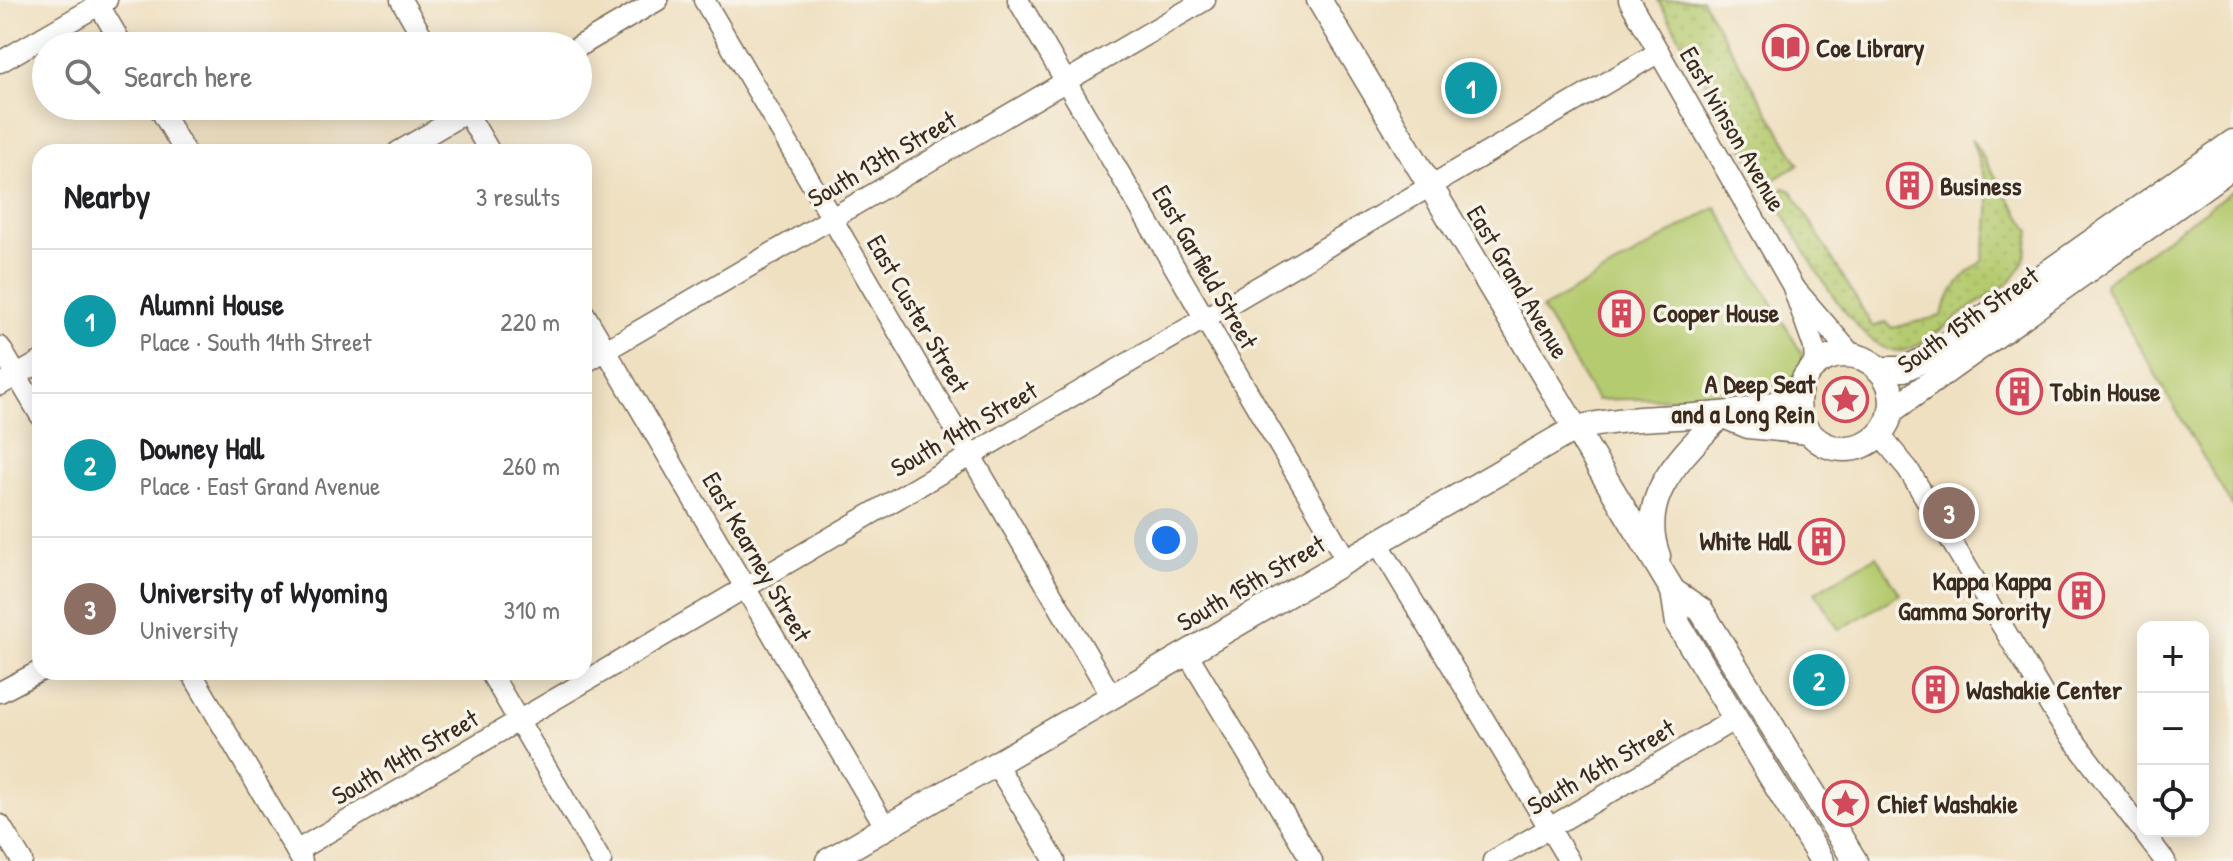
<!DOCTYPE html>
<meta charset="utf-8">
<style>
body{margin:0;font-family:"Patrick Hand",sans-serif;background:#f6f6f6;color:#202124}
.controls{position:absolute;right:24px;bottom:24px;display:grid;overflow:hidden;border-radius:16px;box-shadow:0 4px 20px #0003}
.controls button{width:72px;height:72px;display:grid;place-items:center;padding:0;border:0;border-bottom:2px solid #e0e0e0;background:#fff;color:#202124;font:40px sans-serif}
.you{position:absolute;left:1166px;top:540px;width:28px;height:28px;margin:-20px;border:6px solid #fff;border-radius:50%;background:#1a73e8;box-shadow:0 0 0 12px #1a73e833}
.badge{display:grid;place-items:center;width:52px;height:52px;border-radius:50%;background:#1a73e8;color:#fff;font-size:26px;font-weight:700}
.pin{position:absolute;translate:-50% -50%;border:4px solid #fff;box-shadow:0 2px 8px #0006}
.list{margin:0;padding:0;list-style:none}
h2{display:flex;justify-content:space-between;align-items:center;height:104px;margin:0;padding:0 32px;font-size:34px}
h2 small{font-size:26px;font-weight:400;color:#757577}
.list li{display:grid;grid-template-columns:52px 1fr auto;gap:24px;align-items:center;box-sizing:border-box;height:144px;padding:0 32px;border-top:2px solid #e0e0e0}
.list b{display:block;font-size:30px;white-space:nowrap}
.list p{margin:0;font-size:26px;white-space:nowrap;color:#757577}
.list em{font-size:26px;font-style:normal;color:#757577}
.icon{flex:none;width:44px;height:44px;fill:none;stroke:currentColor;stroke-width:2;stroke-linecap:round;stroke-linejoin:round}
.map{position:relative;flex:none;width:2233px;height:861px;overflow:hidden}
.search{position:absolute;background:#fff;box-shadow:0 4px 20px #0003;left:32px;top:32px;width:560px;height:88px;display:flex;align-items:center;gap:20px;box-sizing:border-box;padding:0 28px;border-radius:44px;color:#757577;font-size:30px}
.panel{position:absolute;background:#fff;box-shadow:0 4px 20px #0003;left:32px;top:144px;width:560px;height:536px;border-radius:24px}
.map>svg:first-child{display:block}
</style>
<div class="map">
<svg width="2233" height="861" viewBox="0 0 2233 861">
<defs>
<pattern id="grass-dots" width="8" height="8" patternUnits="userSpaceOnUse" patternTransform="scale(2)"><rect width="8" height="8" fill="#b5cb6f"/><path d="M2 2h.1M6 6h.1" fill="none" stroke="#9dae60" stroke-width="1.8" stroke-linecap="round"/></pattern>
</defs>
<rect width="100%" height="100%" fill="#f7f3e8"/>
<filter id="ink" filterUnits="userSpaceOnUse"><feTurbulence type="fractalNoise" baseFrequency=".0125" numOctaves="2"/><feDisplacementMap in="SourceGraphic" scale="16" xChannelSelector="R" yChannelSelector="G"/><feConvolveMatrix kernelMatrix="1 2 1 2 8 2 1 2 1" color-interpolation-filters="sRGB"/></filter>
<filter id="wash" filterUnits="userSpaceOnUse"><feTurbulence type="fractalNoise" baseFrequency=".006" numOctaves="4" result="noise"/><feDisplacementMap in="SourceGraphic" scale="32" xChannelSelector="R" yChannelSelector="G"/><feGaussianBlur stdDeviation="1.8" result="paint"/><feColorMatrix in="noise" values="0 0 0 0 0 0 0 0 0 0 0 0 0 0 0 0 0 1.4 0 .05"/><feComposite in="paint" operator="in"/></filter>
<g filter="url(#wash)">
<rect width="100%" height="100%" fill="#efe0c1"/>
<g fill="url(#grass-dots)" stroke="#787a46" stroke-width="2">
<path d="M1658,0H1702L1799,164L1765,185Z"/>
<path d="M1971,138L2030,231C2025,280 2008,284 1970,308C1953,320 1921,347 1902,351C1857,359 1794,230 1773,196L1784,188L1792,191L1873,327L1886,322L1892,328L1941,316C1949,293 1963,275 1982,261C1995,202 1990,194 1971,138Z"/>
</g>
<g fill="#b5cb6f" stroke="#787a46" stroke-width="2">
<path d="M2233,190V508L2106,289L2105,283Z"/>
<path d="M1716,207L1802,354C1803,370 1798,381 1782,388C1755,402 1636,397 1597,400L1542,309Z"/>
<path d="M1876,556L1900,594L1839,630L1815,592Z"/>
</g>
</g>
<g filter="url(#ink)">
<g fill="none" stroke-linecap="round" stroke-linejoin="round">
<defs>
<g id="minor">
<path d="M96,0L123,46"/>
<path d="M401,0L428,46"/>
<path d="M704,0L1112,697"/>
<path d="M1018,0L1347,561"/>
<path d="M1629,0L1792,285L1814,347L1815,365"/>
<path d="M578,47L658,0"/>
<path d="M0,62L107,0"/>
<path d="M158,106L185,152"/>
<path d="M463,106L490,152"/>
<path d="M398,152L477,106"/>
<path d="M1797,291L1852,355"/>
<path d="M584,313L886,828"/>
<path d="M0,347L40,415"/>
<path d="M584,363L1205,0"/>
<path d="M0,385L40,362"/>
<path d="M1879,434L1908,469L2058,719L2165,861"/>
<path d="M1378,543L1569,861"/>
<path d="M1187,653L1312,861"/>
<path d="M191,672L302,861"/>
<path d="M490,672L601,861"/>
<path d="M0,692L40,671"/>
<path d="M996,764L1055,861"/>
<path d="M0,825L22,861"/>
<path d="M296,851L1659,52"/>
<path d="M1493,861L1737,718"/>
</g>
<g id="major">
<path d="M1319,0L1673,591L1678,624L1822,861"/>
<circle cx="1845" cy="402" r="47"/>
<path d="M1878,369H1904L1925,359L2233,142"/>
<path d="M1891,411L2233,166"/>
<path d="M1721,415L1748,426L1809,432"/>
<path d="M1658,556C1635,495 1684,455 1721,415"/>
<path d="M1673,591L1701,610L1855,861"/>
<path d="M828,861L1574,429C1648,409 1727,427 1798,395"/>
</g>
</defs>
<use href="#minor" stroke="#7a6a57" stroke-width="23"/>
<use href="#major" stroke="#7a6a57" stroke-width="27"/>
<use href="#minor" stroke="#fff" stroke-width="20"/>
<use href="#major" stroke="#fff" stroke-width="24"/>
</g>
</g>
<defs>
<symbol id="library-ring" viewBox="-11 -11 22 22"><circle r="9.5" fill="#f7f3e8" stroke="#d1495b" stroke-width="1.5"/><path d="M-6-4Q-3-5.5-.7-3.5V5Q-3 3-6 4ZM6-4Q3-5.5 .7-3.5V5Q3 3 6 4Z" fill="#d1495b"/></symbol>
<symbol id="building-ring" viewBox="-11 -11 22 22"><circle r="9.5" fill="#f7f3e8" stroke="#d1495b" stroke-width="1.5"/><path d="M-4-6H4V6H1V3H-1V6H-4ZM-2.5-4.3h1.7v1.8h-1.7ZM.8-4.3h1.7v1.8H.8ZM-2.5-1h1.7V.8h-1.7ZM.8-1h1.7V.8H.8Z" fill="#d1495b"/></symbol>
<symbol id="sight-ring" viewBox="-11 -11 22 22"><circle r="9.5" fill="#f7f3e8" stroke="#d1495b" stroke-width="1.5"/><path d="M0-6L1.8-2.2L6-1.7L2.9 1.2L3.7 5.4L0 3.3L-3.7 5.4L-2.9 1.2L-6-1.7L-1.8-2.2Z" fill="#d1495b"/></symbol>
</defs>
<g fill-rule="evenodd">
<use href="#library-ring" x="1760" y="22" width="51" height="51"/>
<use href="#building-ring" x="1884" y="160" width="51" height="51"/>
<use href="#building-ring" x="1596" y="288" width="51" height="51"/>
<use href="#building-ring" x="1994" y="366" width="51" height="51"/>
<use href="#sight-ring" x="1820" y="374" width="51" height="51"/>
<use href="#building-ring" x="1796" y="516" width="51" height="51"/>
<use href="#building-ring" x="2056" y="570" width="51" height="51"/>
<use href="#building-ring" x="1910" y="664" width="51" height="51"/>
<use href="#sight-ring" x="1820" y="778" width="51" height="51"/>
</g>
<g text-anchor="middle" stroke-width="7" stroke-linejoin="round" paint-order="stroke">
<g font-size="26" font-weight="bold" fill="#3b2a1e" stroke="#f7f3e8" text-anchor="start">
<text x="1816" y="57">Coe Library</text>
<text x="1940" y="195">Business</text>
<text x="1653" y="322">Cooper House</text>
<text x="1815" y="393" text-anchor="end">A Deep Seat<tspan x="1815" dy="30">and a Long Rein</tspan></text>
<text x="2050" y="401">Tobin House</text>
<text x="1791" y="550" text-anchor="end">White Hall</text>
<text x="2051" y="590" text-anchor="end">Kappa Kappa<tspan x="2051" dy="30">Gamma Sorority</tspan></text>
<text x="1966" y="699">Washakie Center</text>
<text x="1877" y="813">Chief Washakie</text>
</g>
<g font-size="26" fill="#3b2a1e" stroke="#f7f3e8">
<text transform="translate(1733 129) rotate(60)" y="9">East Ivinson Avenue</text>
<text transform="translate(882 159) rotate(-30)" y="9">South 13th Street</text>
<text transform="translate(1205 267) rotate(60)" y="9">East Garfield Street</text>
<text transform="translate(1518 282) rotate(59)" y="9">East Grand Avenue</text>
<text transform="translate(918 314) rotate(60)" y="9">East Custer Street</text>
<text transform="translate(1968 320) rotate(-35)" y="9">South 15th Street</text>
<text transform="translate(964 429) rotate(-30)" y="9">South 14th Street</text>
<text transform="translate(757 557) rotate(60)" y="9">East Kearney Street</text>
<text transform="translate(1251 583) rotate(-30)" y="9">South 15th Street</text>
<text transform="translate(405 757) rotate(-30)" y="9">South 14th Street</text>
<text transform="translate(1601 767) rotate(-30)" y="9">South 16th Street</text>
</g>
</g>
</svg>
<div class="controls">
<button>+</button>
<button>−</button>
<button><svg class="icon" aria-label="locate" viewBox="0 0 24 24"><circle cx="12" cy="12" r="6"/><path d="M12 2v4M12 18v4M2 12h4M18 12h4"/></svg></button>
</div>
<div class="you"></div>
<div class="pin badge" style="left:1471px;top:88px;background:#0f9aa8">1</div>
<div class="pin badge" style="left:1819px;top:680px;background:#0f9aa8">2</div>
<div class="pin badge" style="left:1949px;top:513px;background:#8d6e63">3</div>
<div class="search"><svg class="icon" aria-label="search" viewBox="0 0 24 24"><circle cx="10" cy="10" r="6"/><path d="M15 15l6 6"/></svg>Search here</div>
<section class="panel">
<h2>Nearby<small>3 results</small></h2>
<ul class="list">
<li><span class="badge" style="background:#0f9aa8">1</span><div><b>Alumni House</b><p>Place · South 14th Street</p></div><em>220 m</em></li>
<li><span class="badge" style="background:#0f9aa8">2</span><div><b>Downey Hall</b><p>Place · East Grand Avenue</p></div><em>260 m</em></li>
<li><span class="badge" style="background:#8d6e63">3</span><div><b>University of Wyoming</b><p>University</p></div><em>310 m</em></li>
</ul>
</section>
</div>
